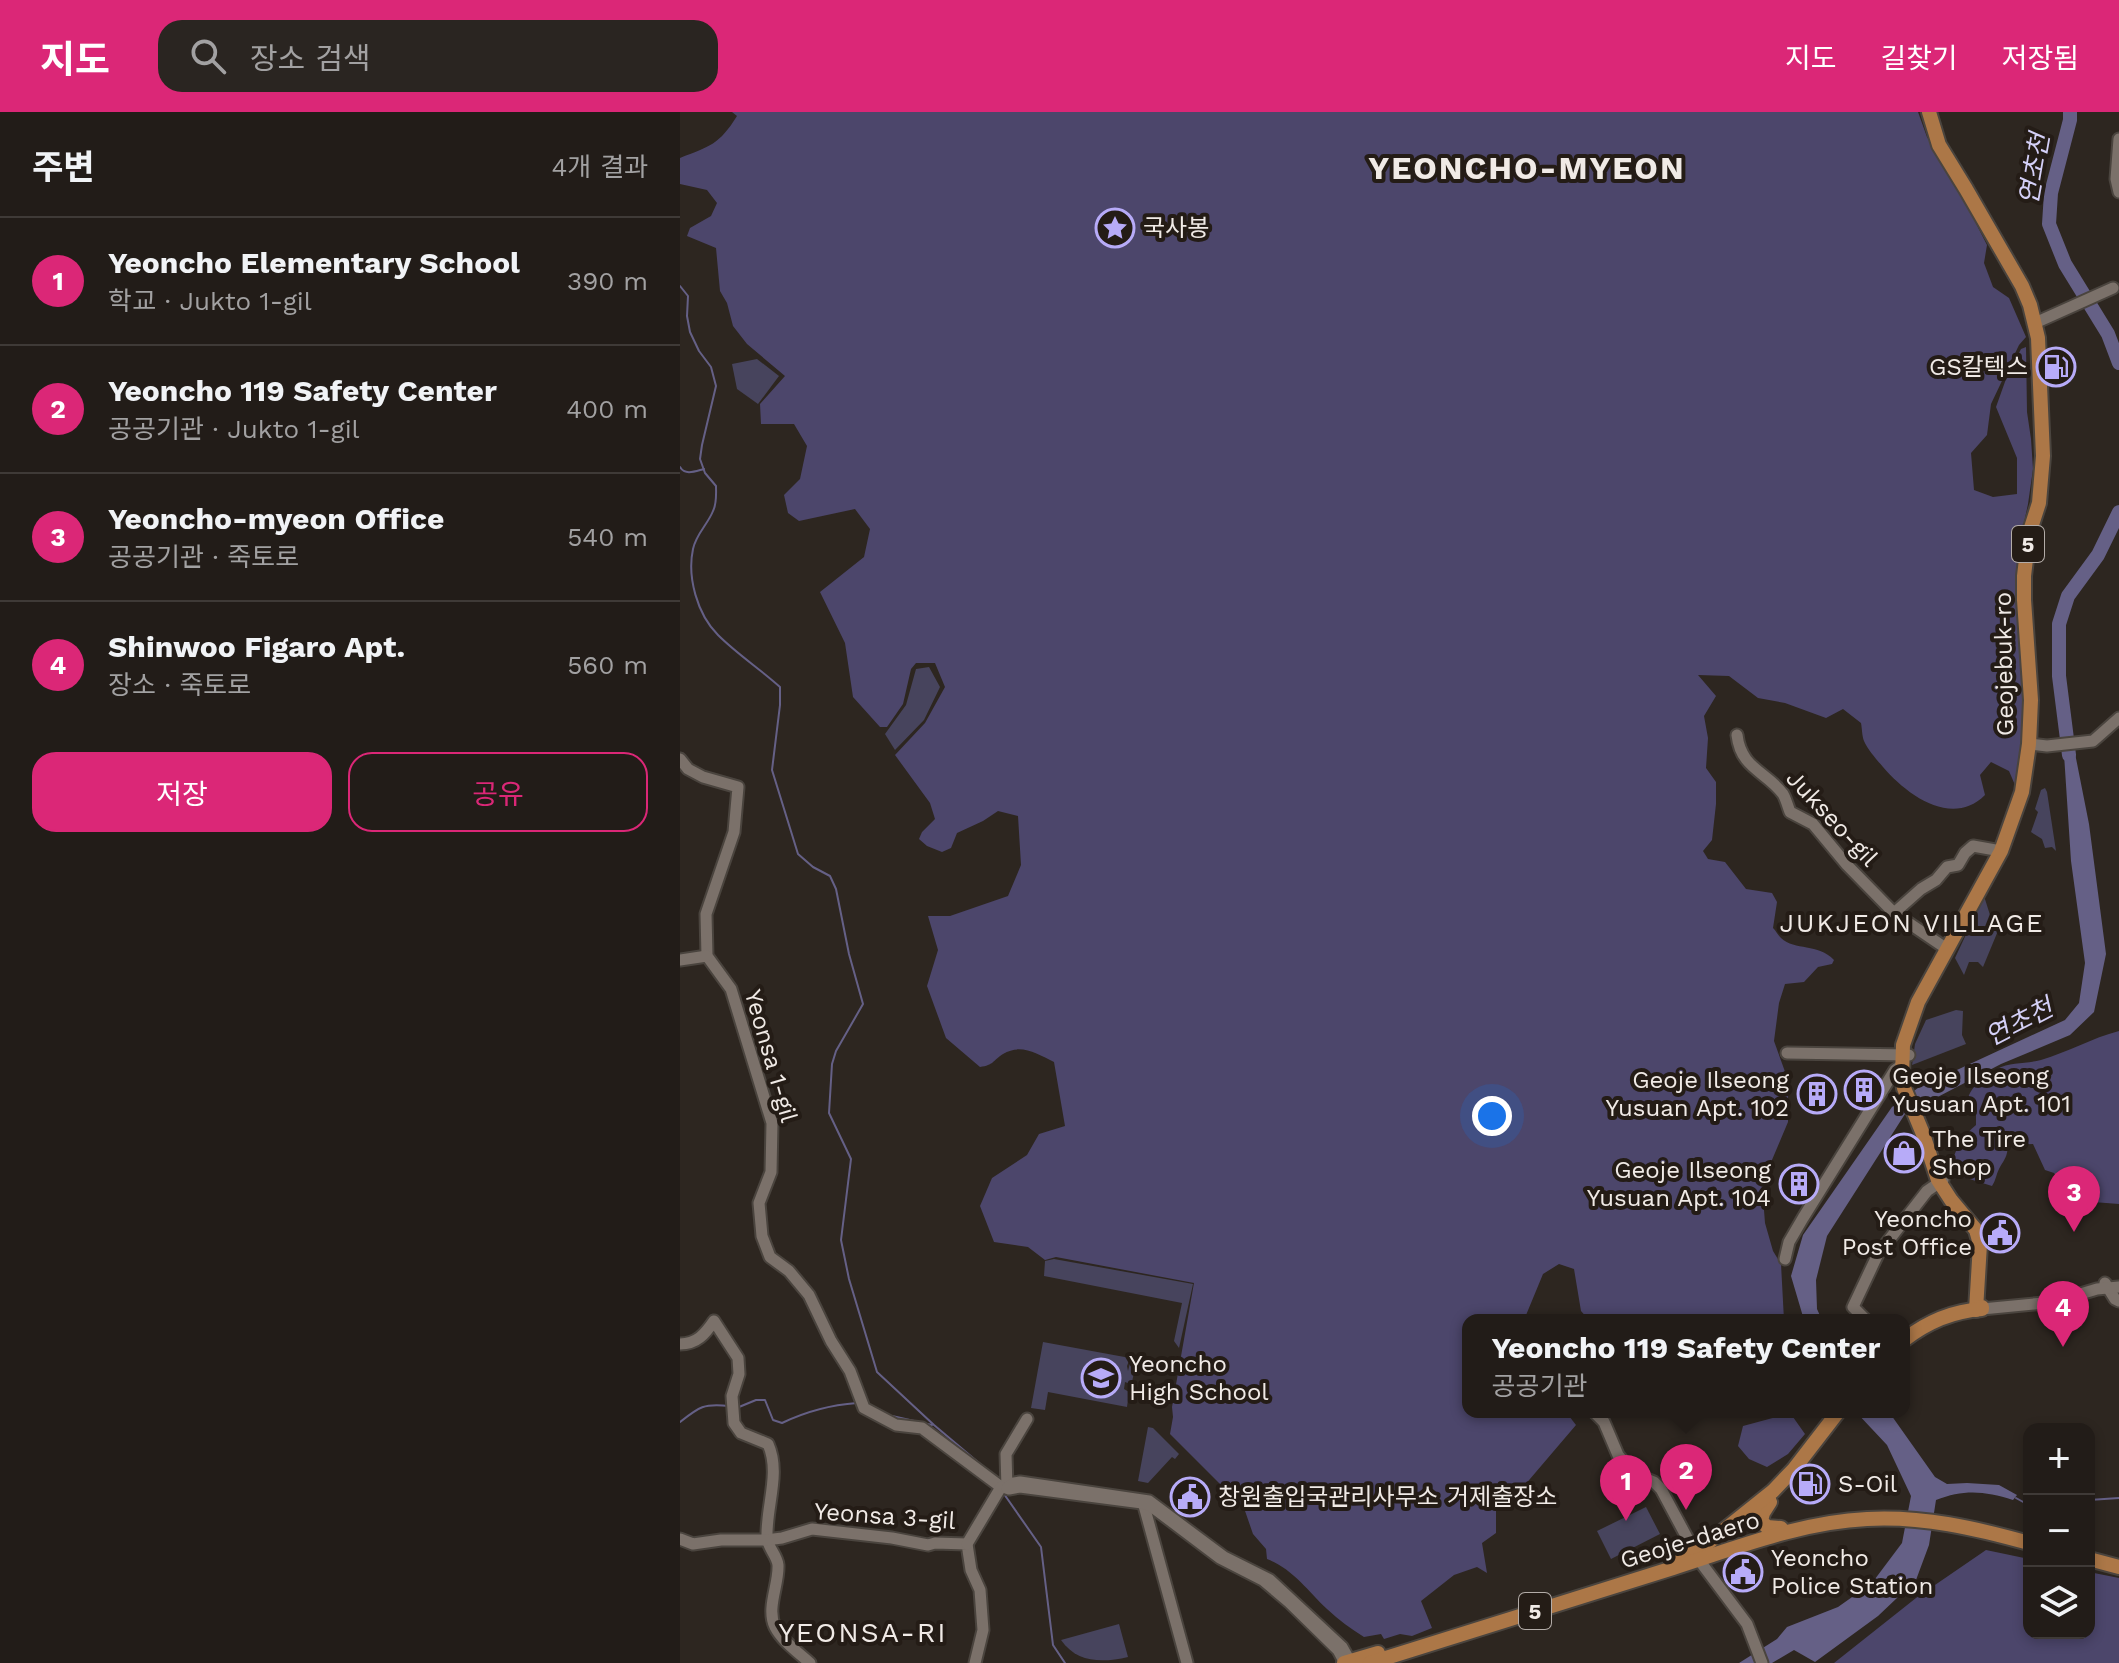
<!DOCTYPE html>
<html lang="ko">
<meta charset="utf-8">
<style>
body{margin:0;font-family:"Work Sans","Noto Sans KR",sans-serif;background:#2a2521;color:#f1f3f6}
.controls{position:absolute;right:24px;bottom:24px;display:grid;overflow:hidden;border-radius:16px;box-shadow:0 4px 12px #0003}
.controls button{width:72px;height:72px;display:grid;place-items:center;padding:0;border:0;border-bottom:2px solid #3f3a37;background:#221c18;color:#f1f3f6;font:40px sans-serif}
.you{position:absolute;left:812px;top:1004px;width:28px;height:28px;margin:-20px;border:6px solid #fff;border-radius:50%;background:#1a73e8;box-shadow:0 0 0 12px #1a73e833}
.badge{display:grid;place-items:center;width:52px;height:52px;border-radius:50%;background:#db2777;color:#fff;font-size:26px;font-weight:700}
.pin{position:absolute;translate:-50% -66px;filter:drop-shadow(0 2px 4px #0008)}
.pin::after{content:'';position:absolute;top:42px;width:28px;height:24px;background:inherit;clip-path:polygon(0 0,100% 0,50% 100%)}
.popup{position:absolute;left:782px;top:1202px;width:448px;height:104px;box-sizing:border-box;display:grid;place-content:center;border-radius:16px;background:#221c18;filter:drop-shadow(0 2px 6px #0005);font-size:26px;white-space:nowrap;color:#a2a1a2}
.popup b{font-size:30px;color:#f1f3f6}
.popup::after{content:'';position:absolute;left:50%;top:100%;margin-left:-16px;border:16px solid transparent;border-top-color:#221c18}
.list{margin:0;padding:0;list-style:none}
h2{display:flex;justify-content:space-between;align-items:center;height:104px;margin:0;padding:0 32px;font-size:34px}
h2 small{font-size:26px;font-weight:400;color:#a2a1a2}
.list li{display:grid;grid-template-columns:52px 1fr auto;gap:24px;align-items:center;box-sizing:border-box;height:128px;padding:0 32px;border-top:2px solid #3f3a37}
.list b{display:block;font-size:30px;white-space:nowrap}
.list p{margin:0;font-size:26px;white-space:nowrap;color:#a2a1a2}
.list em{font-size:26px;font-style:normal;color:#a2a1a2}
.actions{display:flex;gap:16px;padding:24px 32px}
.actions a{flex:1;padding:18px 0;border:2px solid #db2777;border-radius:24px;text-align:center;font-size:28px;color:#db2777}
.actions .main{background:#db2777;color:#fff}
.icon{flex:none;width:44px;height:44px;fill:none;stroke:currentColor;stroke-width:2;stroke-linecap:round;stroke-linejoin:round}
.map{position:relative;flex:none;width:1439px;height:1551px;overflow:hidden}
header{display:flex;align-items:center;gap:48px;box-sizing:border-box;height:112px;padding:0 40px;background:#db2777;color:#fff}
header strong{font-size:38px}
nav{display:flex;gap:44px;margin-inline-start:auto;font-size:28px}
.search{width:560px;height:72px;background:#2a2521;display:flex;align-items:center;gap:20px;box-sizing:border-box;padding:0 28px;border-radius:24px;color:#a2a1a2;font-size:30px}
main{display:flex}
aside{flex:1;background:#221c18}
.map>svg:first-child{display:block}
</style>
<header>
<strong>지도</strong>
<div class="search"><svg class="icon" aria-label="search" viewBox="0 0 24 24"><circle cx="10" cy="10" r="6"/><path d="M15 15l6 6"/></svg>장소 검색</div>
<nav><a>지도</a><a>길찾기</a><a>저장됨</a></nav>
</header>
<main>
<aside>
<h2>주변<small>4개 결과</small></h2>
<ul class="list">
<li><span class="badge">1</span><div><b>Yeoncho Elementary School</b><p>학교 · Jukto 1-gil</p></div><em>390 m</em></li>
<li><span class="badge">2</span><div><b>Yeoncho 119 Safety Center</b><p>공공기관 · Jukto 1-gil</p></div><em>400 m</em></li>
<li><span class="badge">3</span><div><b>Yeoncho-myeon Office</b><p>공공기관 · 죽토로</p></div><em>540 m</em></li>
<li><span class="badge">4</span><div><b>Shinwoo Figaro Apt.</b><p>장소 · 죽토로</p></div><em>560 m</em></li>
</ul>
<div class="actions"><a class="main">저장</a><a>공유</a></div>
</aside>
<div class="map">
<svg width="1439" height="1551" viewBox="0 0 1439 1551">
<rect width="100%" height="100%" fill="#2d2620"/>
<g fill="#47445d">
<path d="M77,247L99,264L78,292L57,277L52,252Z"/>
<path d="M249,555L260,575L244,608L215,638L205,622L226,593L236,557Z"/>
<path d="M1365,676L1367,680L1376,739L1372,735L1365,736L1362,727L1351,720L1358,700L1355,697L1361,678Z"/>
<path d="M1304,784L1310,803L1320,814L1303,855L1298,850H1289L1284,863L1275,846Z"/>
<path d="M1276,898L1283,899L1282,923L1286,932L1232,953L1235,932L1246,908Z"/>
<path d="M374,1147L513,1172L499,1236L494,1229L502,1191L364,1164L365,1149Z"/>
<path d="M363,1230L450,1246L447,1254L448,1259L451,1247L457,1246L452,1270L450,1272L445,1270L444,1277L449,1280L447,1295L368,1280L365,1298L351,1296Z"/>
<path d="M468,1315L473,1316L499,1342L495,1347L492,1345L468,1371L458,1369Z"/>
<path d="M966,1395L980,1422L931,1447L917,1419Z"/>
<path d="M439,1512L448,1545C422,1551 397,1551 381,1528Z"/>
</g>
<g fill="#4c466b">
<path d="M52,0H1238L1247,25L1276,72L1307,133L1304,151L1313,175L1329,186L1346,225L1339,233L1311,292L1307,323L1291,341L1294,378L1313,385L1337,382V346L1316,295L1326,267L1341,237L1346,235L1347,300L1351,327L1353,357L1348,392L1340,430L1339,469L1350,595L1338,680L1329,659L1311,650L1300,663L1305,683C1272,716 1227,683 1203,655C1197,648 1188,638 1184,629C1182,624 1182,616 1181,611L1163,597L1146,606L1105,591L1078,586L1049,564L1018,563L1036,584L1024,604L1028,626L1026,656L1036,670V692L1032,728L1023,739L1028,747L1045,750L1066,777L1092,781L1097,790L1093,816C1096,819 1098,823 1101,826C1115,839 1138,831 1154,848L1152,852L1138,855L1124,870L1105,872L1099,891L1094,929L1108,968V1010L1089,1055L1083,1085L1085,1111L1093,1139L1101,1152L1104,1208H909L901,1199L894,1157L879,1152L863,1162L844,1208H788V1300H886L896,1313L833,1387L816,1398V1421L802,1431L807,1461L797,1455L774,1463L741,1489L752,1516L732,1524L720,1522L704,1527L701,1522L684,1525C671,1517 659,1508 647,1497C628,1479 612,1456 587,1447L586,1437L573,1422L564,1396L490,1322L493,1305L492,1295L514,1171L376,1145L365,1148L348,1135L314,1130L300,1094L312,1066L347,1043L359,1022L385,1014L374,950C357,942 341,931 323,942C312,949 314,953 300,955L266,926L247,874L258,838L248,804H270L328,784L341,753L338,704L318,699L303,709L277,721L271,736L262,740L247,734L239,727L242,720L255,707L250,691L215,643L245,611L265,575L255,551H236L231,557L223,592L207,615H200L173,585L165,531L140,480L184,445L190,417L175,397L119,409L108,401L104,383L120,367L127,334L114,312H81L80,292L105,264L67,232L53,214L47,191L40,179L36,136L7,124L10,116L31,104L37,91L27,78L0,72V46C30,34 39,33 57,4Z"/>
<path d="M1439,919V1092L1413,1090L1405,1097L1392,1091L1374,1061L1365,1058L1353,1032L1328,1033C1327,1046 1325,1046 1319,1057C1316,1063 1316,1068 1312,1074L1283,1065L1272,1050C1277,1034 1283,1024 1296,1013V995L1288,988C1289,975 1306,964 1317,957C1330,950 1347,952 1361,948C1388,940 1412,926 1439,919Z"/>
<path d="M1104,1300H1113V1305L1125,1322L1108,1342L1087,1355L1069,1347L1058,1334L1063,1314L1104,1303Z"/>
<path d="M1306,1438L1349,1447V1521H1409V1460L1439,1466V1551H1154L1236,1486Z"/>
</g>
<g fill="#656086">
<path d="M1392,626L1409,712L1426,842L1414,900L1390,923L1321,952L1225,1002L1147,1124L1136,1168L1137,1197L1142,1208H1124L1111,1164L1123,1123L1212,995L1238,976L1385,908L1399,891L1405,851L1391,749L1383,627Z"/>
<path d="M1176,1300H1209L1255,1365L1267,1372L1287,1371L1319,1373L1337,1383L1333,1388C1305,1379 1284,1377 1256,1388L1249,1433L1236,1468L1198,1504L1135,1550L1114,1538L1092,1551H1059L1097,1527L1107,1515L1158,1495L1192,1471L1222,1431L1231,1384L1207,1333Z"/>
</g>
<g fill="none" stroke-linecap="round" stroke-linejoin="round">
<g stroke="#656086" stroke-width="2">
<path d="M0,174L8,184L7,204L10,220L19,239L31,255L36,274L22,333L20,347L25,361L36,374C36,382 37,391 33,399C28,412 16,422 13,437C7,465 17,502 38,523C57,542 80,557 100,575V593L92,658L118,742L133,755L150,764L156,777L169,842L183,892L156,939L152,952L149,1001L171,1047L161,1128L169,1167L197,1260L254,1313L312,1362"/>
<path d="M0,355C5,364 16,359 24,357"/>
<path d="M187,1291L199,1298"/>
<path d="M59,1295L76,1288H85L93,1308L102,1311C127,1299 149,1293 177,1291"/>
<path d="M212,1304L252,1313"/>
<path d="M0,1310C19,1295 24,1291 49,1294"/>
<path d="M324,1382L361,1435L373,1533L385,1551"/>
<path d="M1336,1386L1345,1391H1349"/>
<path d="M1409,1388L1439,1386"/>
</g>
<g stroke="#656086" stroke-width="14">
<path d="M1390,0V8L1371,81L1369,112L1385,152L1428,222L1439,251"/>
<path d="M1389,643L1379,564V512L1388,484L1418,443L1439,400"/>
</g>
<defs>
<g id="minor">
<path d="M1439,27L1436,67L1439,80"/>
<path d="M1355,211L1433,176"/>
<path d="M1057,623C1061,657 1086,659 1103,682C1106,687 1108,695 1110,700L1133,712L1167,753L1214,801L1267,837"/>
<path d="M1349,632L1367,634L1413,629L1439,606"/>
<path d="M0,647L8,657L23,665L58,675L54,720L26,802L27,844L51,877L92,1011L91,1060L79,1091L82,1124L90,1145L109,1159L129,1183L151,1229L170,1259L184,1296L216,1313L242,1316L321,1375L327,1376L326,1342L347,1307"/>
<path d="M1214,801L1241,777L1256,768L1267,755L1278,753L1285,741L1293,734L1321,739"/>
<path d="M0,848L27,844"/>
<path d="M1107,941L1229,943"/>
<path d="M1105,1147L1109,1130L1123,1106L1215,958L1222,953"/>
<path d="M1425,1171L1435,1187L1439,1189"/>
<path d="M1302,1197L1374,1190L1417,1177L1439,1175"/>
<path d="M1186,1208L1173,1195L1198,1142L1247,1079L1263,1068"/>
<path d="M0,1232C17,1232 25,1222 34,1209L58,1246L59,1262L52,1284L54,1311L61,1321L88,1332C101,1361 86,1394 87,1425C87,1435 97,1443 98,1453C99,1473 86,1496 95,1515C102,1529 119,1541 130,1551"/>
<path d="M914,1300L924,1310L938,1343L954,1362L974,1370L981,1377L1019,1448L1067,1512L1082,1551"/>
<path d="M463,1390L507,1551"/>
<path d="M0,1427L13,1432L41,1428H86L102,1426L132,1417L212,1426L248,1433L255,1431L287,1432L291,1458L300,1478L303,1518L295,1551"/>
<path d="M287,1432L321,1375"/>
<path d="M665,1551L658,1538L609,1490L583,1468L540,1446L471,1394L462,1391L340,1375L329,1377L327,1376L334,1371L340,1370L469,1389L544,1445L590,1468L662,1535L671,1551"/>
</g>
<g id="major">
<path d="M1249,0L1259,33L1286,77L1342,174L1350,193L1358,226L1363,344L1359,391L1349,422L1344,464V488L1351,588L1349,632L1342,680L1321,739L1238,890L1223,933L1222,963L1224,976L1243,1022L1258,1068L1271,1088L1296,1118L1300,1132L1296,1198"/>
<path d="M1224,1228C1247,1210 1273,1199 1302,1197V1195"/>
<path d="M1090,1390L1083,1401L1081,1409L1087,1415L1101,1416"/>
<path d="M1000,1445L1015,1440L1028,1431L1093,1379L1114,1357L1158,1300"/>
<path d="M1409,1447L1439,1455"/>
<path d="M664,1551L698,1541"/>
<path d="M690,1551C791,1520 892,1488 993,1456C1056,1436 1121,1410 1187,1407C1243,1404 1295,1416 1349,1431"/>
</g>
</defs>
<use href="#minor" stroke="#4a443e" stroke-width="15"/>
<use href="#major" stroke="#4a443e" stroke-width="18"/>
<use href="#minor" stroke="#7b716a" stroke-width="11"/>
<use href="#major" stroke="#ac7747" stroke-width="14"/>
</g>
<defs>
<symbol id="sight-ring" viewBox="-11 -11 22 22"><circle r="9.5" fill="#241c16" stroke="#b7abf8" stroke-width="1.5"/><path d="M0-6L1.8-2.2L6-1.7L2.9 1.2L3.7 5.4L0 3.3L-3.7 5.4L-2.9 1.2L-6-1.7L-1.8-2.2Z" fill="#b7abf8"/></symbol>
<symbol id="fuel-ring" viewBox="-11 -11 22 22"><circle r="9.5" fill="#241c16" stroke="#b7abf8" stroke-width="1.5"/><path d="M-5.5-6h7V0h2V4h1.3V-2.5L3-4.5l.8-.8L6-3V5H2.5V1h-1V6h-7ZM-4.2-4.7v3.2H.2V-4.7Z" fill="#b7abf8"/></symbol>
<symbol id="building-ring" viewBox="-11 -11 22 22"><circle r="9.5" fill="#241c16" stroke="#b7abf8" stroke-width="1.5"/><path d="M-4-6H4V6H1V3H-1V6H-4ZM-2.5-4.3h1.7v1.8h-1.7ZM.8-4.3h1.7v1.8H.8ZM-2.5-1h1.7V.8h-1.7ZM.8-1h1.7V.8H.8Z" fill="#b7abf8"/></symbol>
<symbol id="shop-ring" viewBox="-11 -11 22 22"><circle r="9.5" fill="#241c16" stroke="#b7abf8" stroke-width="1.5"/><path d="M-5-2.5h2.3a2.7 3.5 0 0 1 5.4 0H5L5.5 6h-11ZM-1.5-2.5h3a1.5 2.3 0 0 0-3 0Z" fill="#b7abf8"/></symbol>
<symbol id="civic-ring" viewBox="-11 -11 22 22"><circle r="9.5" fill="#241c16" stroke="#b7abf8" stroke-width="1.5"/><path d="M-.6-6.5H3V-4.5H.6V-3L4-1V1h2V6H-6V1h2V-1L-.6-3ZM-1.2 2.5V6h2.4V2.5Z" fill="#b7abf8"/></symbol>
<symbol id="school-ring" viewBox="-11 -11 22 22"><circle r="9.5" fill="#241c16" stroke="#b7abf8" stroke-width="1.5"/><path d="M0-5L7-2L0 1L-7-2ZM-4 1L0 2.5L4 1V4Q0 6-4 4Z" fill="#b7abf8"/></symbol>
</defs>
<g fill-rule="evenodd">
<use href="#sight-ring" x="413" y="94" width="44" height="44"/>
<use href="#fuel-ring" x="1354" y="233" width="44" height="44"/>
<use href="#building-ring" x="1162" y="956" width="44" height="44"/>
<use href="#building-ring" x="1115" y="960" width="44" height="44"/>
<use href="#shop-ring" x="1202" y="1019" width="44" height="44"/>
<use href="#building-ring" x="1097" y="1050" width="44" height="44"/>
<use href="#civic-ring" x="1298" y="1099" width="44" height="44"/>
<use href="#school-ring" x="399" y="1244" width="44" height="44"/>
<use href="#fuel-ring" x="1108" y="1350" width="44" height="44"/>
<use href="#civic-ring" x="488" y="1363" width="44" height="44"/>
<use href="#civic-ring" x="1041" y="1438" width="44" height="44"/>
</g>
<g text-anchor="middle" stroke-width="8" stroke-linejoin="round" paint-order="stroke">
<g fill="#241c16" stroke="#b3aca8" stroke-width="2">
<rect x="1332" y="414" width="32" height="36" rx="6"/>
<rect x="839" y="1481" width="32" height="36" rx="6"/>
</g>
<g font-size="22" font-weight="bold" fill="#f0eae6">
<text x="1348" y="440">5</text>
<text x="855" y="1507">5</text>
</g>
<g font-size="24" fill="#f0eae6" stroke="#241c16" text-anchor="start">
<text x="463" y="124">국사봉</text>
<text x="1348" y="263" text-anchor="end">GS칼텍스</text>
<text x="1212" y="972">Geoje Ilseong<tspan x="1212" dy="28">Yusuan Apt. 101</tspan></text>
<text x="1109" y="976" text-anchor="end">Geoje Ilseong<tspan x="1109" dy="28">Yusuan Apt. 102</tspan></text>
<text x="1252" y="1035">The Tire<tspan x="1252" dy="28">Shop</tspan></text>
<text x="1091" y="1066" text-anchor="end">Geoje Ilseong<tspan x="1091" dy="28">Yusuan Apt. 104</tspan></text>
<text x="1292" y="1115" text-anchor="end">Yeoncho<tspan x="1292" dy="28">Post Office</tspan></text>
<text x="449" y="1260">Yeoncho<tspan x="449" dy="28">High School</tspan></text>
<text x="1158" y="1380">S-Oil</text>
<text x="538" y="1393">창원출입국관리사무소 거제출장소</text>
<text x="1091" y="1454">Yeoncho<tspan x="1091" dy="28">Police Station</tspan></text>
</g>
<g font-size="24" fill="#f0eae6" stroke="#241c16">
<text transform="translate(1324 552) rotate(-91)" y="8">Geojebuk-ro</text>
<text transform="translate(1152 706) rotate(47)" y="8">Jukseo-gil</text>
<text transform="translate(91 944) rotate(74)" y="8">Yeonsa 1-gil</text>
<text transform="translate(205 1404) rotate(4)" y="8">Yeonsa 3-gil</text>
<text transform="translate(1010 1428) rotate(-17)" y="8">Geoje-daero</text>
</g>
<g font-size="26" font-style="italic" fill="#d4d0f7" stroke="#241c16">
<text transform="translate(1354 57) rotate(-80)" y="9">연초천</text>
<text transform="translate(1339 910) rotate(-27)" y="9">연초천</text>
</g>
<g font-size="26" letter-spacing="2" fill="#f0eae6" stroke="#241c16">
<text x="1232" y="820">JUKJEON VILLAGE</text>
</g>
<g font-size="28" letter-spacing="2" fill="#f0eae6" stroke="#241c16">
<text x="183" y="1530">YEONSA-RI</text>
</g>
<g font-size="32" font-weight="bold" letter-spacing="2" fill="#f0eae6" stroke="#241c16">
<text x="847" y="67">YEONCHO-MYEON</text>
</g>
</g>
</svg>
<div class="controls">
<button>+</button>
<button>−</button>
<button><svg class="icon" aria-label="layers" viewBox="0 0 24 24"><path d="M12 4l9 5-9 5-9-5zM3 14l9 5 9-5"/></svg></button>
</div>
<div class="you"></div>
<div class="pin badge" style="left:946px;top:1409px">1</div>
<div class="pin badge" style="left:1006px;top:1398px">2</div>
<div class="popup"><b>Yeoncho 119 Safety Center</b>공공기관</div>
<div class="pin badge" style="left:1394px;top:1120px">3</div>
<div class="pin badge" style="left:1383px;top:1235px">4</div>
</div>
</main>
